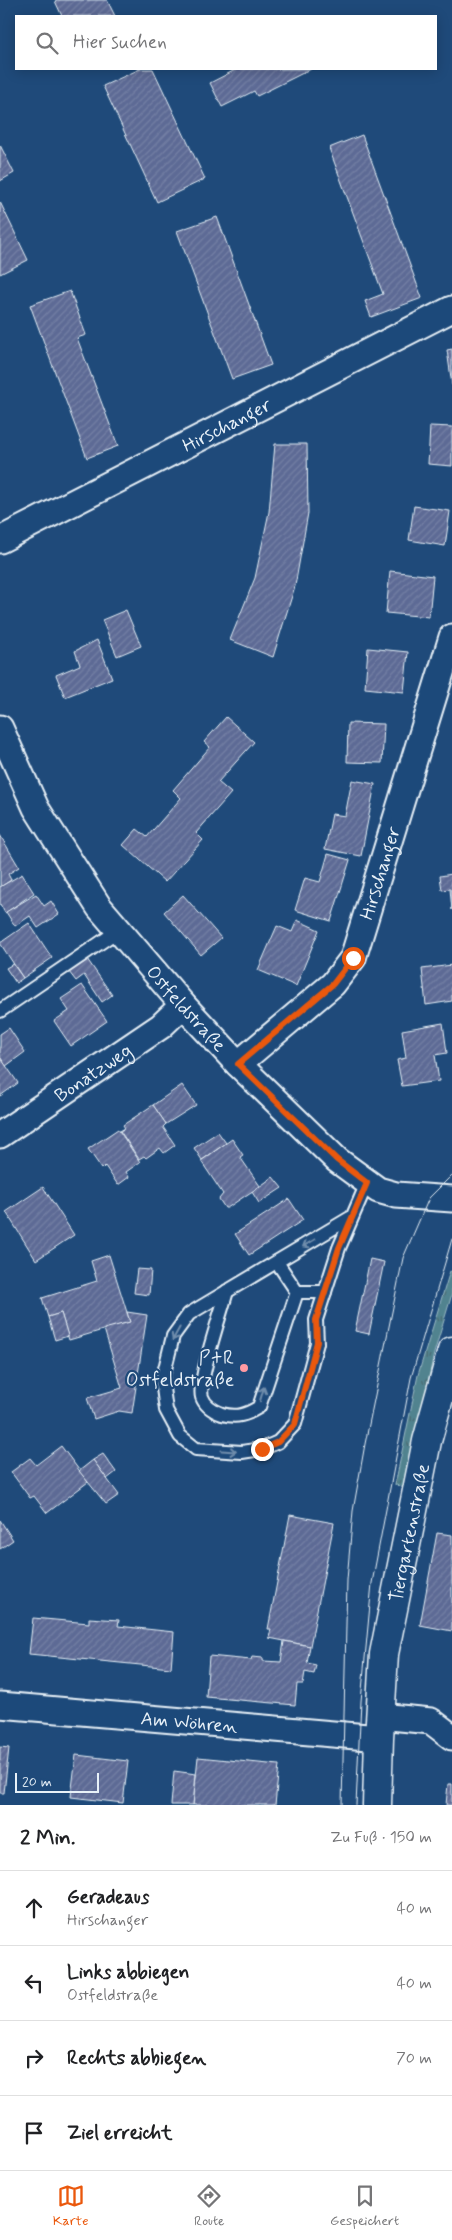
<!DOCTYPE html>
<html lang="de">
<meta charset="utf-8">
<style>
body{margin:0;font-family:Mynerve,sans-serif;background:#f6f6f6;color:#202124}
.scale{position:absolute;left:15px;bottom:12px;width:84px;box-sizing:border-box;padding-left:5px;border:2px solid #e8f1f8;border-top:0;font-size:14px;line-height:18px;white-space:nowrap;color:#e8f1f8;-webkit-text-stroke:4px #1f4a7a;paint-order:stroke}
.stop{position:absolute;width:15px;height:15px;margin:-11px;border:4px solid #ea580c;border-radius:50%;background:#fff}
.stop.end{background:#ea580c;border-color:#fff;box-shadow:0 1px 5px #0008}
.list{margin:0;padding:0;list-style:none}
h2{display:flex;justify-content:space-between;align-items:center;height:65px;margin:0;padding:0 20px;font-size:21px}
h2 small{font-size:16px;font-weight:400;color:#757577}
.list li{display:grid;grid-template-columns:32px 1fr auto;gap:15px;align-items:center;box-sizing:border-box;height:75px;padding:0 20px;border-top:1px solid #e0e0e0}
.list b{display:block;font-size:19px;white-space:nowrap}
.list p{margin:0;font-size:16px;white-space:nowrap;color:#757577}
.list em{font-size:16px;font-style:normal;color:#757577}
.icon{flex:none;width:28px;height:28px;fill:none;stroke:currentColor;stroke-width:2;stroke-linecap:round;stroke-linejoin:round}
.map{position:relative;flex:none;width:452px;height:1805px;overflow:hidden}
.search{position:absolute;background:#fff;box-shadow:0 2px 12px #0003;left:15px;right:15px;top:15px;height:55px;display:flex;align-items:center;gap:12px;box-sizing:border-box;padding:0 18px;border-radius:0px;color:#757577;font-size:19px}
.sheet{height:365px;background:#fff}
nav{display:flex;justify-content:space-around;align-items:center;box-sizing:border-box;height:70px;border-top:1px solid #e0e0e0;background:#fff;font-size:14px;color:#757577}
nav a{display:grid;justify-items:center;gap:2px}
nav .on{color:#ea580c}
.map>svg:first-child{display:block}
</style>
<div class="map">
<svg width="452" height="1805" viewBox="0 0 452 1805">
<defs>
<pattern id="grass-tufts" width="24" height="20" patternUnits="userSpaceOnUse" patternTransform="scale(1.25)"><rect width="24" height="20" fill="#51838f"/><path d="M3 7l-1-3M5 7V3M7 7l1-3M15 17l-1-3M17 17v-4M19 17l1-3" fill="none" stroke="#4d6b73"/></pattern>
<pattern id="building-hatch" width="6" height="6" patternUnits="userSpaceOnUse" patternTransform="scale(1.25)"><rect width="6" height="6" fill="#5d6a95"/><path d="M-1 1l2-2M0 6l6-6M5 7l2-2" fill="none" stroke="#7480a5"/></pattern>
</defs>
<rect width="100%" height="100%" fill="#1f4a7a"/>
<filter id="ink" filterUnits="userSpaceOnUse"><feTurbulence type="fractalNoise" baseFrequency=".02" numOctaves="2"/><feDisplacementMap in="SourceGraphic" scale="10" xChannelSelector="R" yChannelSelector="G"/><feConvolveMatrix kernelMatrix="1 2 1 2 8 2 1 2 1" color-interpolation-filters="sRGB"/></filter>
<g filter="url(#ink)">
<path fill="url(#grass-tufts)" stroke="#9cbac4" d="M450,1271L452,1272V1294L434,1353L406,1487L395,1485L418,1375Z"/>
<g fill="url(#building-hatch)" stroke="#e8f1f8">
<path d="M57,0H107L115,16H62L55,1Z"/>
<path d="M140,69H153L205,179L157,202L103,86Z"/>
<path d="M237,69H311L257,96L254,91L222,107L210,83Z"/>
<path d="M362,135L422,298L371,317L365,301L383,294L329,148Z"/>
<path d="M0,145L14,173L0,181Z"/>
<path d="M0,202L28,260L0,274Z"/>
<path d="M217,217L271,365L232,379L177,231Z"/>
<path d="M70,291L86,335L77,338L118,446L87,458L30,305Z"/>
<path d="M452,349V385L447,350Z"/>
<path d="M430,426L452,427V466L428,464Z"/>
<path d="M275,444H307L308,513L295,586L273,657L230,640L255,578L269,512Z"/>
<path d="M414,506L450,511L445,546L409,540Z"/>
<path d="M390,571L433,576L429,617L386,613Z"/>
<path d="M126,610L141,646L117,656L102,620Z"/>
<path d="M97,640L112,678L65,697L56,675L80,665L75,651Z"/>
<path d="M368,648L408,652L404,692L365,688Z"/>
<path d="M226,717L254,742L218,782L231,793L196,833L203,840L165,882L123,845L137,829L147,837L181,798L173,790L210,747L204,742Z"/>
<path d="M348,723L384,724L382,763L347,762Z"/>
<path d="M352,780L375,784L361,856L325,849L332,814L345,816Z"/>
<path d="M0,835L19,867L8,874L11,880L0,887Z"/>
<path d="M328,854L350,860L331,921L295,910L305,878L320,882Z"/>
<path d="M22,874L34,893L5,913L0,904V887Z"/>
<path d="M452,874V910L450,889L442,890L440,876Z"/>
<path d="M36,894L44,906L51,901L59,914L38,928L30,916L15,926L6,912Z"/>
<path d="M183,895L221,938L201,955L164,912Z"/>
<path d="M297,920L319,930L296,986L258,970L277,926L292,932Z"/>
<path d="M29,923L52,958L23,978L0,943Z"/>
<path d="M87,959L112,995L102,1002L84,975L76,981L69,972Z"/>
<path d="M13,964L23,978L16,983L6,968Z"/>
<path d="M452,965V1001L426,1005L422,969Z"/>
<path d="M82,985L107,1021L71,1046L54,1021L69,1011L61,999Z"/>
<path d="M443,1023L447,1053L435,1055L439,1081L402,1086L397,1060L406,1058L402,1030Z"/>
<path d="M9,1028L25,1052L6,1066L0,1057V1034Z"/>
<path d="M0,1057L18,1083L0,1096Z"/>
<path d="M182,1085L196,1105L166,1124L153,1105Z"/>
<path d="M153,1105L166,1124L163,1127L175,1145L164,1153L160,1148L146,1158L144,1156L139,1159L120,1131L125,1128L123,1125Z"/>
<path d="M118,1129L140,1162L126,1172L129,1177L118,1185L105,1166L102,1169L88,1149Z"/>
<path d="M218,1132L226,1143L202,1160L194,1148Z"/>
<path d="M232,1139L243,1155L240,1157L260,1186L227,1208H225L219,1199L223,1194L201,1161Z"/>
<path d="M273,1177L282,1188L259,1203L252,1192Z"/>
<path d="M43,1187L74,1235L36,1260L6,1212Z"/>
<path d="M289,1199L303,1220L249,1255L235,1234Z"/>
<path d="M109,1255L130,1322L69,1340L61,1313L48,1317L42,1298L97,1281L91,1261Z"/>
<path d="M370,1259L384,1262L369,1334L355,1331Z"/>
<path d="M137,1269L151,1270L149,1295L134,1293Z"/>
<path d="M127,1312L147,1315L132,1413L119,1411L94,1419L87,1398L122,1388L104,1329L130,1322Z"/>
<path d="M61,1313L68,1336L55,1340L48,1317Z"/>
<path d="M61,1446L88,1482L47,1513L34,1496L30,1498L11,1472L30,1458L36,1465Z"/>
<path d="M103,1454L116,1472L107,1479L93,1460Z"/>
<path d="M93,1460L119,1495L106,1504L79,1471Z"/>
<path d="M290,1515L334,1523L310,1646L269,1638L271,1629H268Z"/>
<path d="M0,1520L13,1540L0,1549Z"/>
<path d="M437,1533L452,1535V1631L420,1625Z"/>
<path d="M33,1618L89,1623V1618L119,1620L118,1626L174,1632L171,1668L29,1654Z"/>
<path d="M284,1641L310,1646L307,1663L316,1665L314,1674L305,1672L303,1684H297L295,1705L206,1697L209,1656L251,1660L252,1657L263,1658V1661L281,1662Z"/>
<path d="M0,1747L9,1748L4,1793H0Z"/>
<path d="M76,1755L128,1761L123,1803L71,1797Z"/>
<path d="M198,1757L279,1765L275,1805H193Z"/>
<path d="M174,1771L196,1774L193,1805H171Z"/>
<path d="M448,1784H452V1805H446Z"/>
</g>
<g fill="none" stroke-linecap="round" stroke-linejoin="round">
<defs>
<g id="service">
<path d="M0,1011L119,930"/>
<path d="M350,1218L189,1314L173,1336L162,1381L166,1410L180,1436L196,1449L242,1452L262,1449L278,1442L295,1424L317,1343L316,1320L339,1248L367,1183"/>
<path d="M227,1291C222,1310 197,1382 202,1397C205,1406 214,1411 222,1414C237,1418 246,1415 259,1407L297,1292L277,1262"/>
<path d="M297,1292H325"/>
</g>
<g id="minor">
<path id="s1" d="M0,540L452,309"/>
<path id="s2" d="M0,728L36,808L99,907L183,1005L238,1064L337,1160L378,1190L396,1195L452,1199"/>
<path id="s3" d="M238,1064L333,984L353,958L452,637"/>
<path id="s4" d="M0,1135L161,1026L183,1005"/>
<path id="s5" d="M0,1705L379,1738"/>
<path d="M380,1716L431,1721L452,1737"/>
</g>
<g id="secondary">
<path id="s6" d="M377,1805L379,1738L384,1654L427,1441L452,1351"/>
</g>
</defs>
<use href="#service" stroke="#e8f1f8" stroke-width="16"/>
<use href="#minor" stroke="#e8f1f8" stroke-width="29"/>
<use href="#secondary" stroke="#e8f1f8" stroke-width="31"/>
<use href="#service" stroke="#1f4a7a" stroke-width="12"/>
<use href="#minor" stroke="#1f4a7a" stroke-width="25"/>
<use href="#secondary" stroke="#1f4a7a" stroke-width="28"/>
<g stroke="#e8f1f8" stroke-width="1">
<path d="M342,1805L347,1580L353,1511L365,1444L403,1258L429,1198L452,1175"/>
<path d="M356,1805L361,1701L372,1583L411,1378L452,1239"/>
</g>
</g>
<defs><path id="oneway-shaft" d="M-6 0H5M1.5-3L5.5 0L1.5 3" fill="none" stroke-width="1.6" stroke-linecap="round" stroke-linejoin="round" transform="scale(1.25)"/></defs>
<g stroke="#6f8dac">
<use href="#oneway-shaft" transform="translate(309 1243) rotate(149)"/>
<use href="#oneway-shaft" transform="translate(176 1334) rotate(119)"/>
<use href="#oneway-shaft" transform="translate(262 1394) rotate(-74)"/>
<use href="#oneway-shaft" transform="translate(229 1451) rotate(4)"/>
</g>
</g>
<g fill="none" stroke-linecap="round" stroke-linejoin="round" filter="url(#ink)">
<path stroke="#ea580c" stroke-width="6" d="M262,1449L278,1442L295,1424L317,1342L316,1320L339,1248L367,1183L337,1160L238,1064L333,984L353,958"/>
</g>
<circle fill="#ff9aa2" stroke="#1f4a7a" stroke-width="2" cx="244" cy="1368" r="5"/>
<g text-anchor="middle" stroke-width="4.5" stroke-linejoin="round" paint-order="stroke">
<g font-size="19" fill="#e8f1f8" stroke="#1f4a7a">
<text dy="7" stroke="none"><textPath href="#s1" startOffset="254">Hirschanger</textPath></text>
<text dy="7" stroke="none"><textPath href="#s3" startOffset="246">Hirschanger</textPath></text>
<text dy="7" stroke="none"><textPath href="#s2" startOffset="339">Ostfeldstraße</textPath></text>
<text dy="7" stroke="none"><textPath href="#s4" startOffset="112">Bonatzweg</textPath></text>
<text dy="7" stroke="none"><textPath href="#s6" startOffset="275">Tiergartenstraße</textPath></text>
<text dy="7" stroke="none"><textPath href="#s5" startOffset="190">Am Wöhren</textPath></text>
</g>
<g font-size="19" fill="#e8f1f8" stroke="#1f4a7a" text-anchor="end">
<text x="234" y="1364">P+R<tspan x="234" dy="22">Ostfeldstraße</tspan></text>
</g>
</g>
</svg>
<div class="scale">20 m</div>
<div class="stop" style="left:353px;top:958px"></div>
<div class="stop end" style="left:262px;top:1449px"></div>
<div class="search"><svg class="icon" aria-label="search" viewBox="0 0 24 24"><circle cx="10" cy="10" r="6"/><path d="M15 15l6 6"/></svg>Hier suchen</div>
</div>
<section class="sheet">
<h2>2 Min.<small>Zu Fuß · 150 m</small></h2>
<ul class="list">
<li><svg class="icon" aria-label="ahead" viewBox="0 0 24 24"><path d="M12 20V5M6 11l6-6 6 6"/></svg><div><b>Geradeaus</b><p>Hirschanger</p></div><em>40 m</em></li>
<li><svg class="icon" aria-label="left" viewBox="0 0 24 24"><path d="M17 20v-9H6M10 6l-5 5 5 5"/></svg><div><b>Links abbiegen</b><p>Ostfeldstraße</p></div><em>40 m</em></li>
<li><svg class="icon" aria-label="right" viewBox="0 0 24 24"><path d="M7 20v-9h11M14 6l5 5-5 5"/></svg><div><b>Rechts abbiegen</b></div><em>70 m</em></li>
<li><svg class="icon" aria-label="arrive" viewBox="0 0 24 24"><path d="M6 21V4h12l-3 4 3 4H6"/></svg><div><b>Ziel erreicht</b></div></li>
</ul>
</section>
<nav>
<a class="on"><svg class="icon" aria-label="map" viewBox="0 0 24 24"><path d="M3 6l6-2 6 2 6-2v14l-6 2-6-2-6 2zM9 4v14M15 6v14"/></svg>Karte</a>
<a><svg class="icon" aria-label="directions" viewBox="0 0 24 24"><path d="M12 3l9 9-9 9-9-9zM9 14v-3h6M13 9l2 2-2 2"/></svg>Route</a>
<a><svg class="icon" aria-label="saved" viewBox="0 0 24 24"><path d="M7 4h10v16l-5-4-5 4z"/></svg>Gespeichert</a>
</nav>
